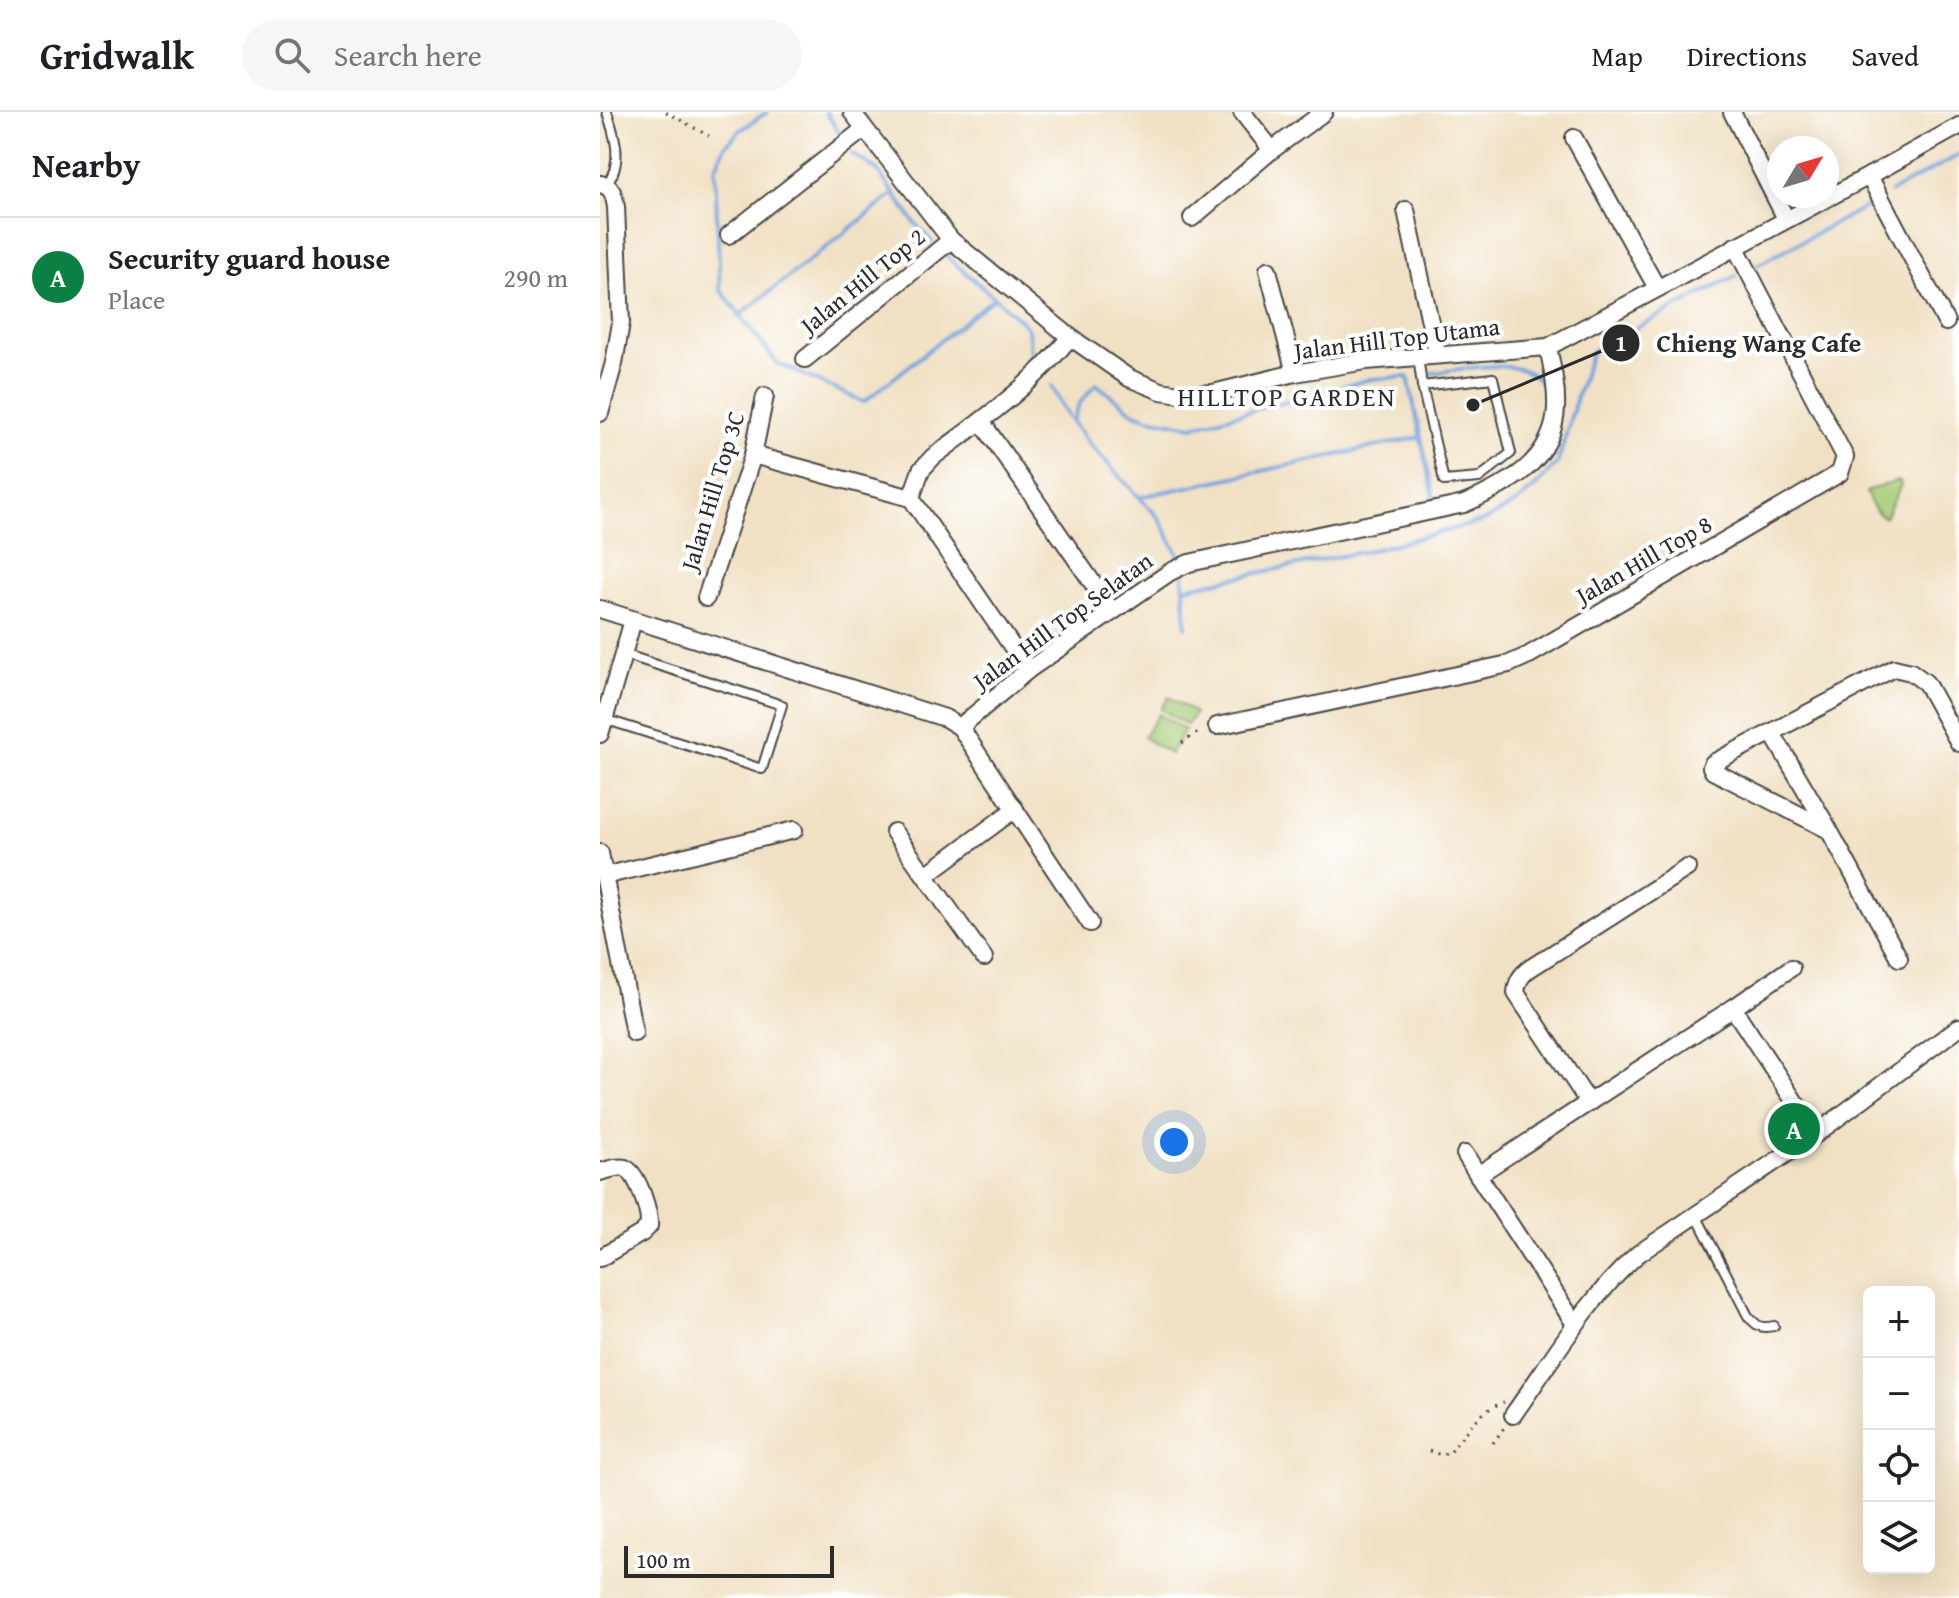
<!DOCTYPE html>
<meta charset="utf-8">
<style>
body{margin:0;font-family:"Gentium Book Plus",serif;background:#f6f6f6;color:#202124}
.controls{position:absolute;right:24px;bottom:24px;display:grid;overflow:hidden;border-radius:12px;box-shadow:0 8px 32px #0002}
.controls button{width:72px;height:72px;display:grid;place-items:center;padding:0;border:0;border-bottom:2px solid #e0e0e0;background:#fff;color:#202124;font:40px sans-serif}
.compass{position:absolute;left:1167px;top:24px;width:72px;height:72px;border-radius:50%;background:#fff;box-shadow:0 8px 32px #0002;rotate:52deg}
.scale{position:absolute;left:24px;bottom:20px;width:210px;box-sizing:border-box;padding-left:8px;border:4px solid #2b2b2b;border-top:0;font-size:22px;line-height:28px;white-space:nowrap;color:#2b2b2b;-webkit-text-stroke:6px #fff;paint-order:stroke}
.you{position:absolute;left:574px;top:1030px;width:28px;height:28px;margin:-20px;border:6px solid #fff;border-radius:50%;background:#1a73e8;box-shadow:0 0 0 12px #1a73e833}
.badge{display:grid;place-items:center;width:52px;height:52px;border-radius:50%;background:#0b8043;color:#fff;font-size:26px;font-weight:700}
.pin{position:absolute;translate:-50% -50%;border:4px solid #fff;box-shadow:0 2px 8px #0006}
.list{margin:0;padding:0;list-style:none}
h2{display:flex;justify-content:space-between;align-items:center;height:104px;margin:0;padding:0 32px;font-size:34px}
h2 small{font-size:26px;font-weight:400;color:#757577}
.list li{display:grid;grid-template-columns:52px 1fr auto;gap:24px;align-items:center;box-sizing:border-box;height:120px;padding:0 32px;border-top:2px solid #e0e0e0}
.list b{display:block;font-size:30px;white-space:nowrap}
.list p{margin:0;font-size:26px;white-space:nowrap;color:#757577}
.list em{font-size:26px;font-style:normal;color:#757577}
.icon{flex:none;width:44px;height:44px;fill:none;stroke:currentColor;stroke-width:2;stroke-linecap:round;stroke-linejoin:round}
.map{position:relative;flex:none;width:1359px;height:1486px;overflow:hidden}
header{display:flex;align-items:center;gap:48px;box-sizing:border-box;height:112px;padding:0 40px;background:#fff;border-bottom:2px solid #e0e0e0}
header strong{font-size:38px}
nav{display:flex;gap:44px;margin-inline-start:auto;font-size:28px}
.search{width:560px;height:72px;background:#f6f6f6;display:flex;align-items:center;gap:20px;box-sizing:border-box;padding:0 28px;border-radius:44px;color:#757577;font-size:30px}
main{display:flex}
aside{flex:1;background:#fff}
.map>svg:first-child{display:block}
</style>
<header>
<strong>Gridwalk</strong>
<div class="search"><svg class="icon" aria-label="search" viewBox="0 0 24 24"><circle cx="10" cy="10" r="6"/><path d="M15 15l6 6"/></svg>Search here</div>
<nav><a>Map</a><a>Directions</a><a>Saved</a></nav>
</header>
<main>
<aside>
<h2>Nearby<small></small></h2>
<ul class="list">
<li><span class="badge">A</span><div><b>Security guard house</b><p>Place</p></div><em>290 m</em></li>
</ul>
</aside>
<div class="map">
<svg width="1359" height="1486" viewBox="0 0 1359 1486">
<rect width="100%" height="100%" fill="#fff"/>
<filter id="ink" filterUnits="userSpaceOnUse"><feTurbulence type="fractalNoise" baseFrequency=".0125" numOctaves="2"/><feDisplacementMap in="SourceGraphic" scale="16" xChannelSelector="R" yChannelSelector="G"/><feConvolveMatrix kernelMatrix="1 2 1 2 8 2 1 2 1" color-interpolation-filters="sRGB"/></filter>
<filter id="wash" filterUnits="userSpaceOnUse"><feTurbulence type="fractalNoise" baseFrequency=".006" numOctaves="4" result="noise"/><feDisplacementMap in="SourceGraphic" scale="32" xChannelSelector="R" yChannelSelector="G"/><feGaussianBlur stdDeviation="1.8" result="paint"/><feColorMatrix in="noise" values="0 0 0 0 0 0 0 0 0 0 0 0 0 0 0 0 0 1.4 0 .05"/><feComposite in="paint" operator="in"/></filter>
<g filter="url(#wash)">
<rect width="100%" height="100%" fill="#f1e1c4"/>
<g fill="#a7ce79" stroke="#697c52" stroke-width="2">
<path d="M1297,369L1300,370L1301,373L1285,405C1275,403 1271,390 1266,381L1268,378Z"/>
<path d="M569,585L595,601L587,613L561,597Z"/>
<path d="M559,602L585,618L570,642L543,625Z"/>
</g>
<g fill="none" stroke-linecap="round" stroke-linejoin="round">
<g stroke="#76a4de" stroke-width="4">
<path d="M167,0L141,18L125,34L115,57L120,177L140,203L294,82"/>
<path d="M226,0L240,22"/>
<path d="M252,42L276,57L315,111L332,130"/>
<path d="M1291,80L1359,43"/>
<path d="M346,144L423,210L428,218L431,242"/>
<path d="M1157,153L1271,92"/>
<path d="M140,203L177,251L264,290L395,185"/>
<path d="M832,261C866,257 950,237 945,293C943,311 940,326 930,340"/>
<path d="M808,265L835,392"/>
<path d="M451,274L468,304L491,334L559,406L581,447H584"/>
<path d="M473,310L479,292L496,272L533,300L548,306L593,314L771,267L807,265"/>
<path d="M540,385L821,325"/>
<path d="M583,460L586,515"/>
<path d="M584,476L776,437L884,409L916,391L936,374L958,350L977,284L992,239L1136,164"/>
</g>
</g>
</g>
<g filter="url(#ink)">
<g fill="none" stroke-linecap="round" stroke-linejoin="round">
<defs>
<g id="service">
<path d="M6,73C24,51 15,24 7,0"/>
<path d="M818,244L822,274"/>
<path d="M893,266L911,341L879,366L844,369L822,274Z"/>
<path d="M4,607L162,657L182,593L23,542"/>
<path d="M1096,1103L1148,1204C1157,1214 1160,1217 1174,1214"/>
</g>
<g id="minor">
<path d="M252,0L351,128L470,225L529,266L561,279L586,283L613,281L695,261L766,249L948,235L1269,64L1359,14"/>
<path d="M642,0L672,38"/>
<path d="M1132,0L1186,107"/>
<path d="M974,26L1057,176"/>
<path d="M1269,64L1346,210"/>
<path d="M0,72C13,74 14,84 16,95L21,211L14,251L0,301"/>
<path d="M806,98L837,242"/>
<path d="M592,106L672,38L724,0"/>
<path d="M129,123L264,17"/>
<path d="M668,158L695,261"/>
<path d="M205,247L351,128"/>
<path d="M381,309L512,499"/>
<path d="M153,343L311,386L321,358L333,345C382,308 432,274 470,225"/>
<path d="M311,386L428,558"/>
<path d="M106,486L153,343L165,284"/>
<path d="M0,497L345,606L360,615L428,558L570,460L589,451L864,392C907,373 954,349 956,296C957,275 952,255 948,235"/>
<path d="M617,614L909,552L929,543L1240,361L1245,345L1135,134"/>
<path d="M360,615L490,811"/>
<path d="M1172,621L1228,716"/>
<path d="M0,622L33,508"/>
<path d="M294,720L384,846"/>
<path d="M0,741L34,921"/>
<path d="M326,763L415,697"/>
<path d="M4,764L194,718"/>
<path d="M1299,846L1229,718L1113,659L1111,655L1113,651L1294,556L1311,560L1326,571L1359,631"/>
<path d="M1133,896L1191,856"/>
<path d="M989,991L916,881C917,870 920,864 929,857L1087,756"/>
<path d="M865,1042L878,1063"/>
<path d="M0,1060C8,1058 17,1054 25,1056C38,1061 50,1101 49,1114L42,1121L0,1146"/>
<path d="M975,1212L878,1063L1133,896L1216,1022"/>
<path d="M913,1303C952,1248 987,1187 1038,1142L1216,1022L1359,915"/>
</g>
</defs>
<use href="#service" stroke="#494642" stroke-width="12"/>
<use href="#minor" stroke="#494642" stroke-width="20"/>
<g stroke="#494642" stroke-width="3" stroke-dasharray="2 6" stroke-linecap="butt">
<path d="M66,0L109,24"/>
<path d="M582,631L602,618"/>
<path d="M893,1331L906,1313"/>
<path d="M829,1339L841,1343L850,1341C864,1321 880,1298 904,1290"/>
</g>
<use href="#service" stroke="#fff" stroke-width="8"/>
<use href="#minor" stroke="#fff" stroke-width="16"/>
</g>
</g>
<g text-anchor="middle" stroke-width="8" stroke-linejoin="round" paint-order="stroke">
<g font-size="24" fill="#2b2b2b" stroke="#fff">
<text transform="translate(263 169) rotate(-39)" y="8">Jalan Hill Top 2</text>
<text transform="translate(797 227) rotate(-7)" y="8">Jalan Hill Top Utama</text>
<text transform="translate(113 379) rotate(-73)" y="8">Jalan Hill Top 3C</text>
<text transform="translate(1044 448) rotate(-30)" y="8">Jalan Hill Top 8</text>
<text transform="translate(463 509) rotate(-36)" y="8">Jalan Hill Top Selatan</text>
</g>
<g font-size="26" letter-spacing="2" fill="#2b2b2b" stroke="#fff">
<text x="687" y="294">HILLTOP GARDEN</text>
</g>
</g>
<path fill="none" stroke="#2b2b2b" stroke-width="3" d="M873 293L1021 231"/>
<g fill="#2b2b2b" stroke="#fff" stroke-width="3">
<circle cx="873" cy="293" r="8"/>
<circle cx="1021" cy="231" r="20"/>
</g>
<g font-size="24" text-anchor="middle" font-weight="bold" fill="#fff">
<text x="1021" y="239">1</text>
</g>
<g font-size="26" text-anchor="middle" font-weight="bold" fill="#2b2b2b" stroke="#fff" stroke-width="8" stroke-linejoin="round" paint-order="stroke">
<text x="1159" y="240">Chieng Wang Cafe</text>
</g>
</svg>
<div class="controls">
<button>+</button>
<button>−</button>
<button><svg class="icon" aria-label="locate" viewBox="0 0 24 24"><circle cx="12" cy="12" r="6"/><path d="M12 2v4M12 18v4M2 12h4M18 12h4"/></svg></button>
<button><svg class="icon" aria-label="layers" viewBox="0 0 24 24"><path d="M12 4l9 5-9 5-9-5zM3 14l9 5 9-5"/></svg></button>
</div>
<svg class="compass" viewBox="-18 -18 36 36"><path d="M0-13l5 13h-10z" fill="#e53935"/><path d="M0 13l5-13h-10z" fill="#757577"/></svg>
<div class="scale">100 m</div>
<div class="you"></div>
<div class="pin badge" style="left:1194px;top:1017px">A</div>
</div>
</main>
